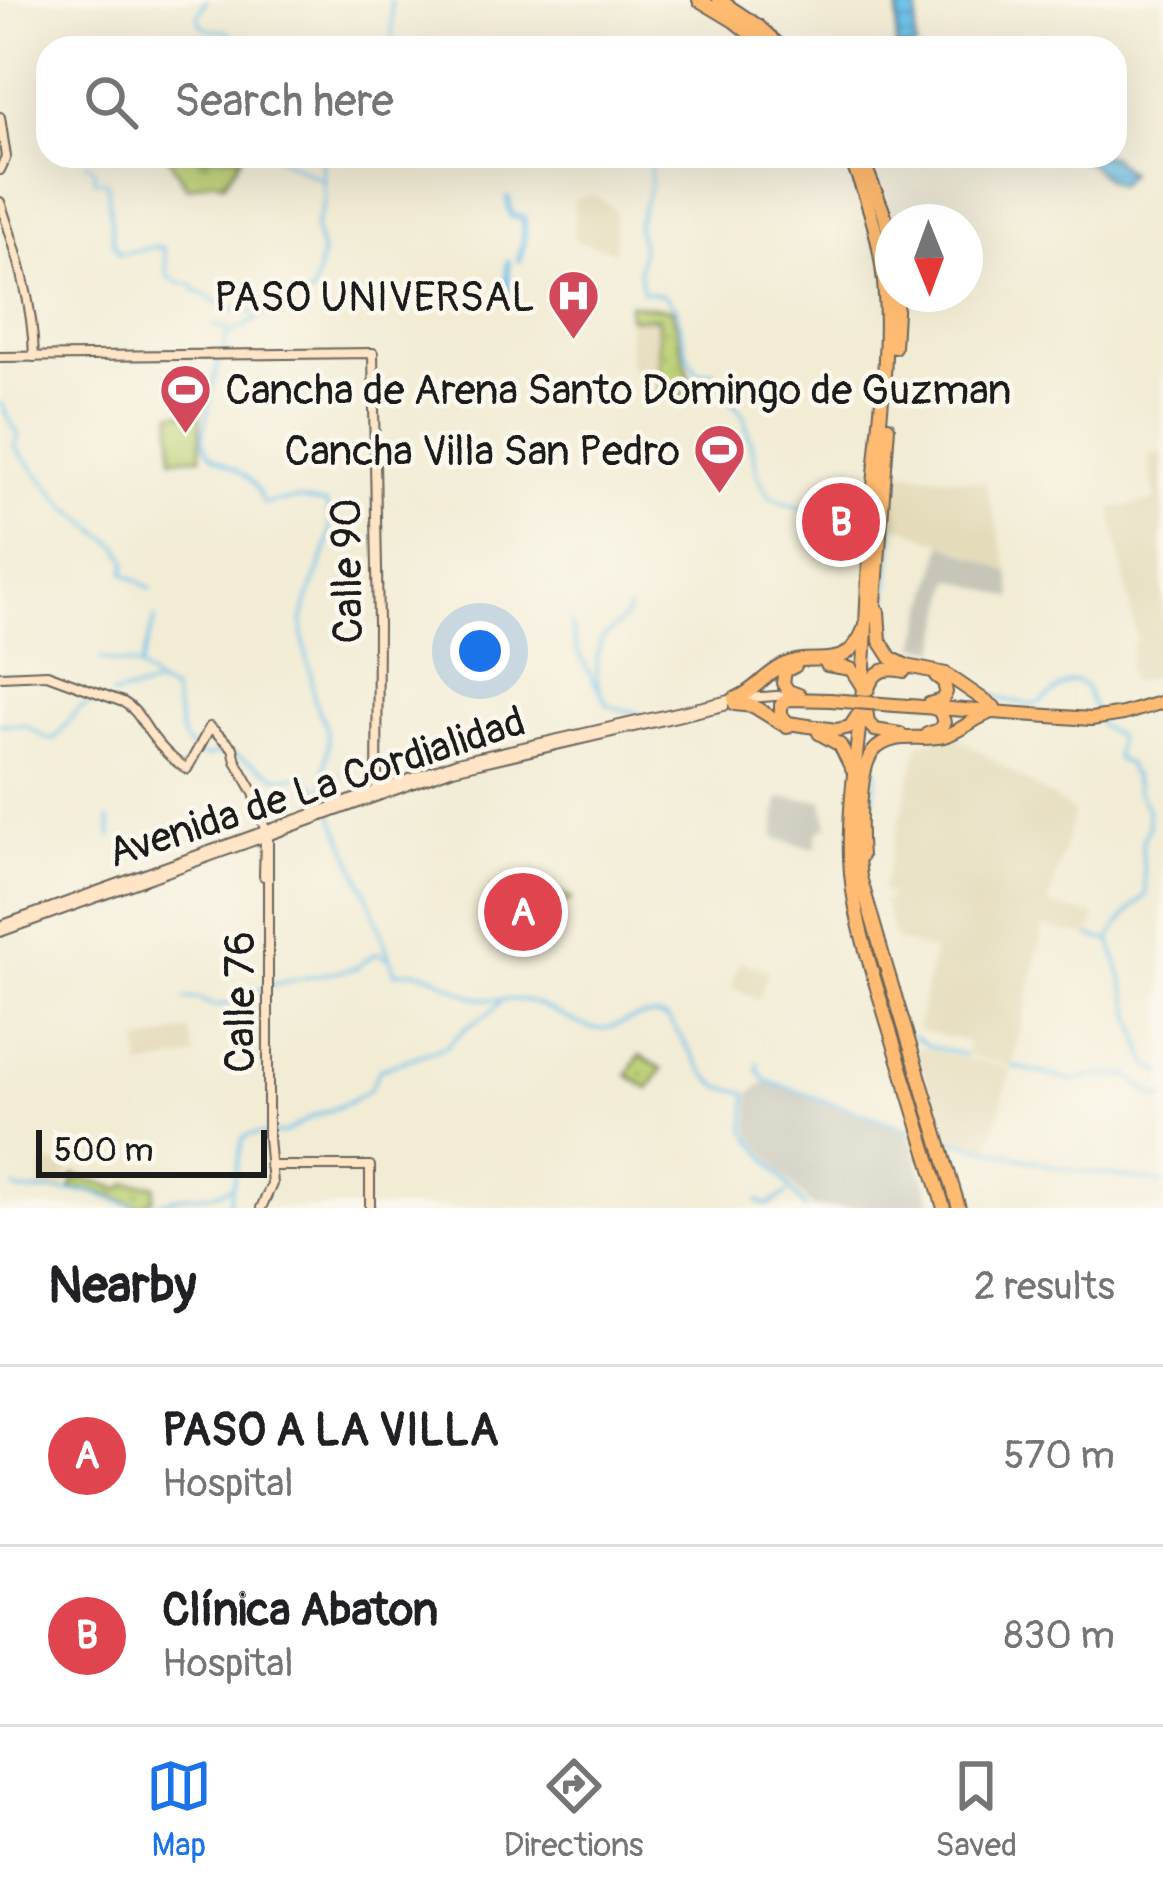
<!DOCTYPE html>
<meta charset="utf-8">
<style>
body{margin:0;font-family:Pangolin,sans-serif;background:#f2f2f2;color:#202124}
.compass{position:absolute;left:875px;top:204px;width:108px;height:108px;border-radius:50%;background:#fff;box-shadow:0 12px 48px #0002;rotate:179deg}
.scale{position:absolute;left:36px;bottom:30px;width:231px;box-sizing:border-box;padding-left:12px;border:6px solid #1c1c1c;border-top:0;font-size:33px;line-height:42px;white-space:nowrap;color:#1c1c1c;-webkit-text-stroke:9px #fbf7ec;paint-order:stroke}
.you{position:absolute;left:480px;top:651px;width:42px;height:42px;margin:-30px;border:9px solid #fff;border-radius:50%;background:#1a73e8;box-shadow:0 0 0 18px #1a73e833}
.badge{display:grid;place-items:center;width:78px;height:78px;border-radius:50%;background:#1a73e8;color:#fff;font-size:39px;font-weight:700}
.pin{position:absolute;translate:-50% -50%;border:6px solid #fff;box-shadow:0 3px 12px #0006}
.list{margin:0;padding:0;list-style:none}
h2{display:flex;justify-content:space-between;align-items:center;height:156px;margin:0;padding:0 48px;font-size:51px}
h2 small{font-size:39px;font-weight:400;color:#757577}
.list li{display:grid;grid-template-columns:78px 1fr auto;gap:36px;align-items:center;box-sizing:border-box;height:180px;padding:0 48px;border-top:3px solid #e0e0e0}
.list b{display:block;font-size:45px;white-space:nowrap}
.list p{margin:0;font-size:39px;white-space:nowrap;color:#757577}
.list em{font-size:39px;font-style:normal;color:#757577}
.icon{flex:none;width:66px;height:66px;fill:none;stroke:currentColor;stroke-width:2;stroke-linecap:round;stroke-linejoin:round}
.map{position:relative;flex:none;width:1163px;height:1208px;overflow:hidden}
.search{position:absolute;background:#fff;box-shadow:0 12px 48px #0002;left:36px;right:36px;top:36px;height:132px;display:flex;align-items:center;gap:30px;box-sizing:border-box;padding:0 42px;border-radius:36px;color:#757577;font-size:45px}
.sheet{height:516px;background:#fff}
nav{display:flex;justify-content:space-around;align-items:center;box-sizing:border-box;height:168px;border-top:3px solid #e0e0e0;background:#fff;font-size:33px;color:#757577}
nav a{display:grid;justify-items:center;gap:6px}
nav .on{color:#1a73e8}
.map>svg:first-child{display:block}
</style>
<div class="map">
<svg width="1163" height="1208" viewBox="0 0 1163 1208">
<defs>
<pattern id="cemetery-stones" width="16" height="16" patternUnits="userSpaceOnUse" patternTransform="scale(3)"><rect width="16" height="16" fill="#bcd074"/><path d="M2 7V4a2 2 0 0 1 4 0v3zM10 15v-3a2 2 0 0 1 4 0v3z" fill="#a1b264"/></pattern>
<pattern id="park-dots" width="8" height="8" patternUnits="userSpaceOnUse" patternTransform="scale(3)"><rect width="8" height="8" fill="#bcd074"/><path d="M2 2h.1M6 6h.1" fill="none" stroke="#a1b264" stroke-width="1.8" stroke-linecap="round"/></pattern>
<pattern id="water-rules" width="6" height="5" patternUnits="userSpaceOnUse" patternTransform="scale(3)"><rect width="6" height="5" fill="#6cc1e9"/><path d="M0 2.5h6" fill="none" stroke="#5da5c7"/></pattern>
</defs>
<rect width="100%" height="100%" fill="#fbf7ec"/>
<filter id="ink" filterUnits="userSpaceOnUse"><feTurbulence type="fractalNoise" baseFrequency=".00833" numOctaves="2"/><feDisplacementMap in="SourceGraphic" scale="24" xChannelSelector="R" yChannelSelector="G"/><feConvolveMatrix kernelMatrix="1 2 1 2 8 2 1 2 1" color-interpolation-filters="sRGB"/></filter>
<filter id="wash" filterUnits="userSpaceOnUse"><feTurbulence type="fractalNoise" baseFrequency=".004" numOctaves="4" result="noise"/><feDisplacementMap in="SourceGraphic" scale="48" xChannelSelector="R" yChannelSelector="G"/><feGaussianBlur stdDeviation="2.7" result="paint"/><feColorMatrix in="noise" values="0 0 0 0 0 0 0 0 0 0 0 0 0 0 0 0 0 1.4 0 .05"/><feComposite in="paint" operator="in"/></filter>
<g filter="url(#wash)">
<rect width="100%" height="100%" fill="#f2ecd5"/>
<g fill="#e4dbba">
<path d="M594,195L615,209V251L574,240V199Z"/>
<path d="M658,317L659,368H630L629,318Z"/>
<path d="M1163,453V674L1131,683L1128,666L1133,643L1137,641L1111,509L1156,501L1148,455Z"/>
<path d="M895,470L985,482L1009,572L955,547L890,523Z"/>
<path d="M954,735L1074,812L1048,905L1095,916L1090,937L1044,927L1012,1066L966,1055L968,1042L917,1029L934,950L895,941L883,900L888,901L890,894L882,892L919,743Z"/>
<path d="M501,900L503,909H506L514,920L485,937L478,925L494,915L491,902Z"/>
<path d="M740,961L768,971L759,1000L731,986Z"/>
<path d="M189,1030L195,1056L141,1067L139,1043Z"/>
<path d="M918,1047L1011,1069L990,1146L940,1133L917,1052Z"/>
<path d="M42,1163L69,1165L66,1190L40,1189Z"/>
</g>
<g fill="#c6c5b8">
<path d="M943,543L1009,572L1013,598L952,579L938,650L917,646Z"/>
<path d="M779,798L823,800L828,826L818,831L815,849L774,838Z"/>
<path d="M764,1082L910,1133L933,1208H814L782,1174L750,1131V1094Z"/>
</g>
<path fill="#bcd074" stroke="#6c7648" stroke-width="3" d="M200,412L201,457L172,458V413Z"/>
<path fill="url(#cemetery-stones)" stroke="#6c7648" stroke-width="3" d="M167,156H242L224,184L213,180L187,188Z"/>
<g fill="url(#park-dots)" stroke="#6c7648" stroke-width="3">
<path d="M629,304L672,309L694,396H660L658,318H629Z"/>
<path d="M549,888L572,899L528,929L525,924L532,918L524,906L515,908L507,897Z"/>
<path d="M640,1055L662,1069L649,1089L627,1075Z"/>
<path d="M74,1175L121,1189L127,1183L152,1185L155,1186L154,1198L142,1207L90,1190H71Z"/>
</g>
<g fill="url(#water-rules)" stroke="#446e82" stroke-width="3">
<path d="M905,0H916C921,15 912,32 916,48H896L898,12Z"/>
<path d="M1069,156H1110L1129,173L1118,185C1103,181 1098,168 1084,161C1079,159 1074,158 1069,156Z"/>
</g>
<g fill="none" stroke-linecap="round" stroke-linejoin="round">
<g stroke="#6cc1e9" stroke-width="3">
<path d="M206,0L198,16L201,25L210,30L227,31L238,48"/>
<path d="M391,0L393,48"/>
<path d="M275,156L322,180"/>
<path d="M322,156L325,201L315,228L322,254L312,295L282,302L247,325L227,335L213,382L203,438C208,470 251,461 263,503L300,499L326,504C341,546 308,579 303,620C301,640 307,655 311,674C312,684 312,692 315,702C318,710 323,718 326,727C332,748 321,770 324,791"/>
<path d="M650,156L651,183L637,227L642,247L639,268L642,291L663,295L676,307L687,353L697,373L714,371L730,399L744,416L759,478L770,497L800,508L861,512"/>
<path d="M86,163L94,169V180L107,182L113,241L119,254L155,247L164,249L168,276L180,283L192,284L194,289L231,309L266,314"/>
<path d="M215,326L226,328L228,333"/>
<path d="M0,403L19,436L15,446L18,451L67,507L120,548L127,562L124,573L151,589"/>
<path d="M891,528C897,564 870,626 905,653C918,663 934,660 948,665C965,671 977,689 994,696C1001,699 1021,703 1029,704C1048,707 1057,680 1077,681L1085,687L1095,711"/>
<path d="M629,609L625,618L601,640C594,663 595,687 609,706L642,714"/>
<path d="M570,623L577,650L597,687"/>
<path d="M101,659L137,666L158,685L172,691C182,719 173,745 206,757C231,746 253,764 274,775C283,779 295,776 305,776L322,792L329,804"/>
<path d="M140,668L155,618"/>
<path d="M111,696L154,686"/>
<path d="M1098,721L1099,725L1117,736L1116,759L1128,764L1130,772L1135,776L1133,781L1137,784L1136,789L1147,808L1149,827L1143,839L1142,850L1146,895C1133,908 1115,924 1110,941"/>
<path d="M0,724L25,725L48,739L54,740L78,709L102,699"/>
<path d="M328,800L339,774"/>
<path d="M332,813L368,896L395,973C431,965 441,985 472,996C489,1003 509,997 527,1001C548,1007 567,1020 587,1027C613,1037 636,1006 668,1019C680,1034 703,1076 718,1085C727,1090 737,1089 747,1093L746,1131L805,1208"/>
<path d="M109,819L111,837"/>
<path d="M866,849L877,774L875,762"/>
<path d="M1091,936L1110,941C1125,982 1134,1024 1148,1066L1163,1073"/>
<path d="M185,999L197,998L214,1006L238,1002L269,985L356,968L376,953L389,958"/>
<path d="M913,1036L928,1046L965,1055"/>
<path d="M758,1063V1071L767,1081L915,1132"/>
<path d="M1012,1066L1074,1081L1094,1076L1127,1075L1154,1096L1163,1098"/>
<path d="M942,1137L1061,1168L1163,1183"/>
<path d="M15,1187L19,1191H88L141,1208"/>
<path d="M757,1201L768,1205L788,1193"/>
<path d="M149,1208C158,1204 170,1199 180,1197C201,1194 213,1198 232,1186"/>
<path d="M228,1208L243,1138L249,1135L285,1133L308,1119L350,1102L370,1089L380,1069L445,1047L467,1027L491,1012L502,1000"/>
</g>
<g stroke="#6cc1e9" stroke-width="6">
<path d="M508,198L511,216L524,218V241L519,260"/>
<path d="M507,294L508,262"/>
</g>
</g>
</g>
<g filter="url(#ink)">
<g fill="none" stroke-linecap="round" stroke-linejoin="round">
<defs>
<g id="secondary">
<path d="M0,117L6,157L0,170"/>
<path d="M0,202C17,252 33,303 34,357"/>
<path d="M0,357L373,353L378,624L377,793"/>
<path d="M0,676L47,674L123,702C136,709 141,720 150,733C160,747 172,760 187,769L210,727L233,748L236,761L254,793L268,839V1137L272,1184L261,1208"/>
<path d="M264,876L265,838"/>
<path d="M0,926L457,762L734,699L789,695"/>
<path d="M0,932L453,769L724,706"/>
<path d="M270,1166H370V1208"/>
</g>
<g id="highway">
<path d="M699,0L734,21L768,48"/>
<path d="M719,0L758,26L782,48"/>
<path d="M849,156C904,274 884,362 874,486C868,552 867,619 863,686C859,743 848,800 850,858C852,911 868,958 883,1008C903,1075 924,1141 944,1208"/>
<path d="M861,156L884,213L893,253"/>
<path d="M894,347L897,294"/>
<path d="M878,611L880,641L891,658L907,666L946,674L994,707"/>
<path d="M874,616L888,427"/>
<path d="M827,665L851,669L862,686"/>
<path d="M795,666L785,671L783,683L788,691L799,695"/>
<path d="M868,689C874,670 885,667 904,671"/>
<path d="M734,699C754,692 764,675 782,666C813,649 845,677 864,629"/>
<path d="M830,700L788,699L781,705V715L788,723L836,730L850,727L858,715"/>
<path d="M735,704L753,706L787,727"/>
<path d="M929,704L942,700L946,692L944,682L936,676"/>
<path d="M895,705L1091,719L1123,714L1163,702"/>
<path d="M866,709L868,723L875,730L900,734"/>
<path d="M819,733L840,745L852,769"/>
<path d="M927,734L939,730L944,722L940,711L931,707"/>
<path d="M857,851L860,877L885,963L959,1208"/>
<path d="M861,856C859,833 858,772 872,753C877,746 887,741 896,739C911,736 928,740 944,736C962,731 976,716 995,711"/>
</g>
</defs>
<use href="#secondary" stroke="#67655d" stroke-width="12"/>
<use href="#highway" stroke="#67655d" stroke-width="16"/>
<use href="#secondary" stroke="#ffe4c6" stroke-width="8"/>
<use href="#highway" stroke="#ffbb71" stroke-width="12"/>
<defs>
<path id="highway-bridge" d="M830,700L895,705"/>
</defs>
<use href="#highway-bridge" stroke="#67655d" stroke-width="16" stroke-linecap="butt"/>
<use href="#highway-bridge" stroke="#ffbb71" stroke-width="12"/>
</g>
</g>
<defs>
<symbol id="hospital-pin" viewBox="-11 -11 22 30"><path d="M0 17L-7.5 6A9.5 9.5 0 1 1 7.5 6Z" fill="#d1495b" stroke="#fbf7ec"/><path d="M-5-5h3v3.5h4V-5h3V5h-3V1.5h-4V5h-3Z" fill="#fff"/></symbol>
<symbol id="stadium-pin" viewBox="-11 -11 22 30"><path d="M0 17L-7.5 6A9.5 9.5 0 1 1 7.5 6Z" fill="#d1495b" stroke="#fbf7ec"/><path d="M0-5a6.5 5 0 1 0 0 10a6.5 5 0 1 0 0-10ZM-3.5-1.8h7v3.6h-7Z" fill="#fff"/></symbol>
</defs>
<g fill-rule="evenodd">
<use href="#hospital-pin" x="544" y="266" width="59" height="81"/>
<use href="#stadium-pin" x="156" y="360" width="59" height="81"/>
<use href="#stadium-pin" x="690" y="420" width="59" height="81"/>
</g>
<g text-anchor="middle" stroke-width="9" stroke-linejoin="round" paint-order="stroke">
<g font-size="42" fill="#1c1c1c" stroke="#fbf7ec" text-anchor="end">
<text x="535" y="311">PASO UNIVERSAL</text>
<text x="225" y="404" text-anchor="start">Cancha de Arena Santo Domingo de Guzman</text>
<text x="680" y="465">Cancha Villa San Pedro</text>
</g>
<g font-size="42" fill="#1c1c1c" stroke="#fbf7ec">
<text transform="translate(346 571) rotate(-91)" y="15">Calle 90</text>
<text transform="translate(316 786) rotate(-18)" y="15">Avenida de La Cordialidad</text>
<text transform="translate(239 1002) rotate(-90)" y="15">Calle 76</text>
</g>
</g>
</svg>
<svg class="compass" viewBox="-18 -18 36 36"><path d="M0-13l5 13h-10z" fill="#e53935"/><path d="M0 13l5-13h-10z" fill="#757577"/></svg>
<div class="scale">500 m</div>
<div class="you"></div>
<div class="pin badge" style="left:523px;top:912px;background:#e0444e">A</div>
<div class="pin badge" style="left:841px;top:522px;background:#e0444e">B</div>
<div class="search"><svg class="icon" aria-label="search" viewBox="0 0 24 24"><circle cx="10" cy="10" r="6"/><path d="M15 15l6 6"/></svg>Search here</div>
</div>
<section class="sheet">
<h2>Nearby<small>2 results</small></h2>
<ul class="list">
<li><span class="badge" style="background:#e0444e">A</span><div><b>PASO A LA VILLA</b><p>Hospital</p></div><em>570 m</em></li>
<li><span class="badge" style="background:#e0444e">B</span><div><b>Clínica Abaton</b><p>Hospital</p></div><em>830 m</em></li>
</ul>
</section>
<nav>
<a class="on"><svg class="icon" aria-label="map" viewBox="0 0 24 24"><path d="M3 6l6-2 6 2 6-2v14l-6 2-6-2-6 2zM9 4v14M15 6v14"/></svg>Map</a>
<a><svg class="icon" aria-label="directions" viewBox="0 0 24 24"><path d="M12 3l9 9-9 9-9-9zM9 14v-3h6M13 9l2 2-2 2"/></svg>Directions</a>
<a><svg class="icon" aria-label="saved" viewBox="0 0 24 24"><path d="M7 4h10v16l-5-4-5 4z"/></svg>Saved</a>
</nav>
